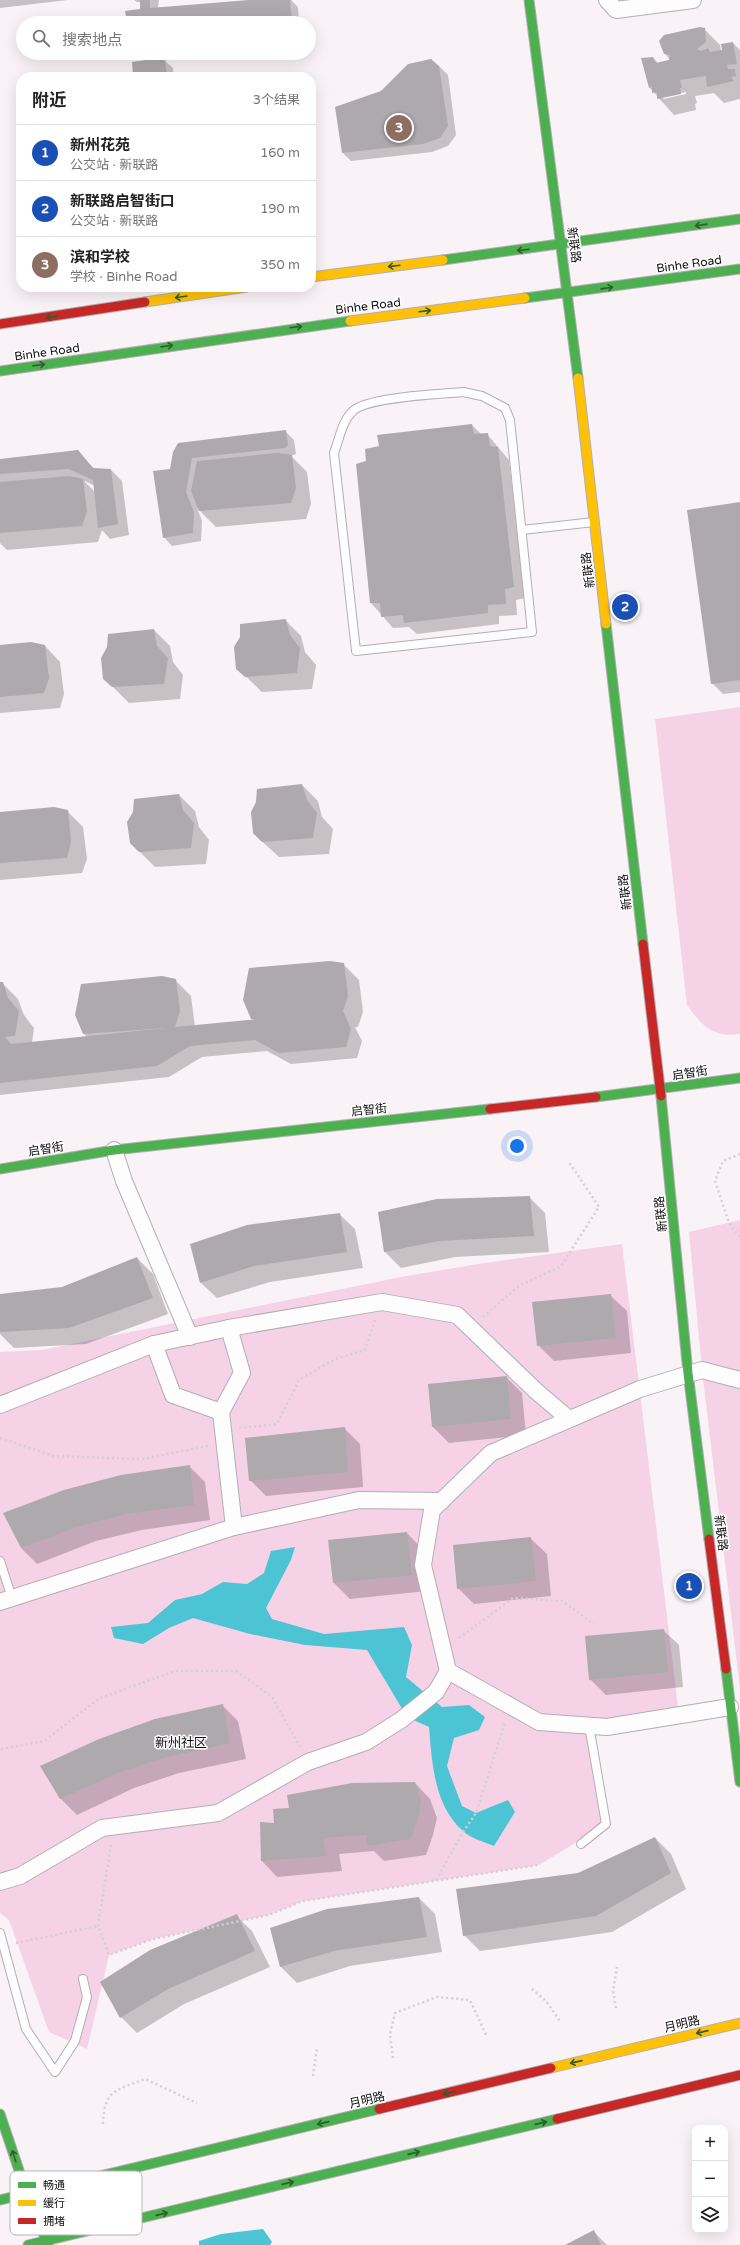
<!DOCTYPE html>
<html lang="zh">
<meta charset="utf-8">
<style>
body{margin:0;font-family:"Varela Round","Noto Sans SC",sans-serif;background:#f2f2f2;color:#222}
.controls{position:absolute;right:12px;bottom:12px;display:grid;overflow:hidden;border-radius:8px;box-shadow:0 4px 16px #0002}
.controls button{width:36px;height:36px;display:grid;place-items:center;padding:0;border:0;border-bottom:1px solid #e0e0e0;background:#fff;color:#222;font:20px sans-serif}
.you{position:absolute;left:517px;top:1146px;width:14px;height:14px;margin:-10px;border:3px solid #fff;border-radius:50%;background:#1a73e8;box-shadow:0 0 0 6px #1a73e833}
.badge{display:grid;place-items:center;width:26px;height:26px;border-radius:50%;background:#625c5f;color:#fff;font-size:13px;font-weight:700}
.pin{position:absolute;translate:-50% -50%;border:2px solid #fff;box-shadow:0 1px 4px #0006}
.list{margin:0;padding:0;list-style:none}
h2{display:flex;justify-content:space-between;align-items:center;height:52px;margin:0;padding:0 16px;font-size:17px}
h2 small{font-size:13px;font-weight:400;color:#767676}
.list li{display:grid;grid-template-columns:26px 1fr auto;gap:12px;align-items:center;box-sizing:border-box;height:56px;padding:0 16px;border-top:1px solid #e0e0e0}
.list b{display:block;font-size:15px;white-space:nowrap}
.list p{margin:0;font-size:13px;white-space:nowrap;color:#767676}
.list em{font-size:13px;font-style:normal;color:#767676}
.icon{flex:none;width:22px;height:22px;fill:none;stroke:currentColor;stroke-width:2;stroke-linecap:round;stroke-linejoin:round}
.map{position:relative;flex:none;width:740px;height:2245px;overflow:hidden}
.search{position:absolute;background:#fff;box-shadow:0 4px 16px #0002;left:16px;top:16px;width:300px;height:44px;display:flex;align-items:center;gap:10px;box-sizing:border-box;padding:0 14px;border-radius:22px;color:#767676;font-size:15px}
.panel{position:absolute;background:#fff;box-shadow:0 4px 16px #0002;left:16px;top:72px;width:300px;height:220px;border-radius:16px}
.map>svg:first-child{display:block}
</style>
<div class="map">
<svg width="740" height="2245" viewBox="0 0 740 2245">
<rect width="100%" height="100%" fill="#f9f2f6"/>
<g fill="#f6d2e7">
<path d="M740,707V1034C713,1038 701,1025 687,1005L655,719Z"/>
<path d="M740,1220V1689L702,1370L689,1232Z"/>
<path d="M622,1244L679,1715L589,1725L606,1824L539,1865L303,1901L269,1915L153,1939L109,1955L87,2049L49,2032L9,1920L0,1913V1352L42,1350L401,1277L478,1264Z"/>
</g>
<g fill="#4cc4d4">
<path d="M295,1547L291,1560L266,1608L272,1619L324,1634L404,1627L412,1645L406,1677L442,1707L469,1705L485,1717L479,1730L454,1738L447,1766L462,1806L476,1813L508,1800L515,1812L494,1846C484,1842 470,1838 463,1831C434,1806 432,1762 429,1727L407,1717L367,1650L305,1645L250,1634L193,1618L169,1628L143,1644L114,1638L111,1627L148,1623L175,1600L202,1594L223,1582L247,1584L264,1573L271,1551Z"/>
<path d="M263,2229L272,2242L270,2245H199V2241L221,2234Z"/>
</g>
<g fill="#0003" fill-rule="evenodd">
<path d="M0,0H68L0,8Z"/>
<path d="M134,0H159L158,8L262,0H291L298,7L299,23H128L142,10L141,2H137Z"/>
<path d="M704,29L720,45L721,51L733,43L740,50V99L724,103L714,93L695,96L697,103L695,104L696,110L674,115L649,87L653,58L658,63L670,60L665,53ZM686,92V94L664,99L662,97Z"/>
<path d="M136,53H165H160L162,60H164L173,68L174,77H134L147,61L146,55L139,56Z"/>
<path d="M439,66L448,75L456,135L448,146L432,152L351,161L342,152L381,91Z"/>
<path d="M311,121L314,156H311Z"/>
<path d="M472,425L481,434H487L509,460L525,598L516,600L517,615L499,616V624L417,634L409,627L393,628L371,603Z"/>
<path d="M285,431L294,440L296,454L291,456L307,472L311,504L306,519L216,527L197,508L202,521L201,541L172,546L164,537L174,452Z"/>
<path d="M77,451L95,470H111L122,481L129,535L110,539L102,530L98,542L7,550L0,543V460ZM85,481L95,486V492L85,482Z"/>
<path d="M740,503V692L723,694L712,683Z"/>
<path d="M285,620L301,636L305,652L316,665L312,689L262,692L237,668Z"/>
<path d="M154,630L170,646L173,662L183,675L180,699L129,703L104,678Z"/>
<path d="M0,646H45L60,662L64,694L60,708L0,713Z"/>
<path d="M302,785L318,801L322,817L333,829L329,854L279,857L253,833Z"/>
<path d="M179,795L195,811L199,827L209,840L206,864L155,867L131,843Z"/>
<path d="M67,811L83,827L87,859L82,873L0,880V813Z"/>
<path d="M343,964L359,980L363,1012L358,1027H355L362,1041L357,1058L291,1064L267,1051L202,1057L169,1077L0,1095V983H2L18,999L24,1015L34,1028L32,1043L88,1038L84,1034L175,980L191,996L195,1027L254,1021L252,1019Z"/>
<path d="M529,1197L545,1213L549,1252L455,1257L401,1268L385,1252L379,1213Z"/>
<path d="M339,1214L355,1229L363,1268L270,1282L217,1298L201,1283Z"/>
<path d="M137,1258L153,1274L168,1314L86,1344L14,1348L0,1334V1295L62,1288Z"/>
<path d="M611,1296L627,1311L631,1353L554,1361L538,1345Z"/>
<path d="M506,1377L522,1393L526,1435L449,1443L433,1427L429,1385Z"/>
<path d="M344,1428L360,1444L363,1487L266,1496L250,1480Z"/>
<path d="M189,1466L205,1482L210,1520L142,1530L96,1541L37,1564L21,1548Z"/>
<path d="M407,1533L422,1549L427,1591L350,1599L334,1583Z"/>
<path d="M531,1539L547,1554L551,1596L474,1604L458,1588Z"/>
<path d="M663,1630L679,1645L683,1687L606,1695L590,1679Z"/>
<path d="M222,1705L238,1721L246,1759L179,1773L134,1788L77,1815L61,1799L41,1766Z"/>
<path d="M415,1783L430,1799L437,1818L433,1835L426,1855L384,1861L374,1851L339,1854L342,1871L277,1877L262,1861L276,1825L290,1808Z"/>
<path d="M655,1838L671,1854L686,1889L612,1932L480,1951L464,1935Z"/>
<path d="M419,1898L435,1914L442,1952L350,1966L297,1983L281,1967L271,1929Z"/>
<path d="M236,1916L252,1931L270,1967L184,2004L137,2033L121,2017L101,1983Z"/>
<path d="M594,2232L607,2245H567Z"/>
</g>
<g fill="#aea9ac">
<path d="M140,0H150V8L249,0H290L292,23H127L125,11L140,9Z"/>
<path d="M700,27L705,28L706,42L697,49L701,51L708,48L710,52L722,50L721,44L733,42L737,64L727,65L728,69H735L736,76L731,77L734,81L707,87L706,76L680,80L682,88H680L681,94L657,99V92L652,93V86L649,88L641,58L653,57L656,63L669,60L670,55L664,54L659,41L664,35Z"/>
<path d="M145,53H154L155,60L165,59L167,77H133L132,62L146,60Z"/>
<path d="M431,59L439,66L448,126L440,138L423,144L342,153L335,107L381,91L408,64Z"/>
<path d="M472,424L474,434L488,433L490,446L498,447L514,587L505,589L506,604L488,605V613L404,623L403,615L381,617L380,603H370L356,464L366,461L365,449L379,446L377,435Z"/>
<path d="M286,430L288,445L285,448L192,458L186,492L194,512L193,533L163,538L153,471L170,469L173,452L178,443Z"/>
<path d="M78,450L93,468L111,469L118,524L98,528L93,480L69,469L0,474V459Z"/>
<path d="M278,453L292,455L296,488L291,503L199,511L191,491L197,461Z"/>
<path d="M69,476L83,479L87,511L82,526L0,533V482Z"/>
<path d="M740,502V680L711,684L687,510Z"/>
<path d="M286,619L290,635L300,648L297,673L245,677L236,669L234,647L240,637V624Z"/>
<path d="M154,629L157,646L168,658L164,684L112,687L103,679L101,658L107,647L108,634Z"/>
<path d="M31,642L45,645L49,678L44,693L0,697V645Z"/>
<path d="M302,784L307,800L317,813L313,838L262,842L253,833L251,812L256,802L257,789Z"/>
<path d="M179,794L183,810L194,823L191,848L139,852L130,843L127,822L133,812L134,799Z"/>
<path d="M54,807L68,810L71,842L67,858L0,863V812Z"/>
<path d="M330,961L344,963L348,996L343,1011L351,1029L346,1047L279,1053L255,1040L190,1046L157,1066L0,1083V982H3L8,998L19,1011L15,1036L5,1037L11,1044L166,1028L83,1034L75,1015L81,984L162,976L176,979L180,1011L175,1027L258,1019H251L243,1000L249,968Z"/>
<path d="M530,1196L534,1236L439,1241L384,1252L378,1212L437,1199Z"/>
<path d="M340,1213L347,1252L254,1266L200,1283L190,1244L247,1225Z"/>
<path d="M137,1257L153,1298L69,1328L0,1332V1294L62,1287Z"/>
<path d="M611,1294L616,1338L537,1346L532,1302Z"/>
<path d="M507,1376L511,1419L432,1427L428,1384Z"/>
<path d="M345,1427L348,1472L249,1481L245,1438Z"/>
<path d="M190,1465L194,1505L126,1514L80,1526L21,1548L3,1513L64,1490L121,1475Z"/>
<path d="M407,1532L412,1575L333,1583L328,1540Z"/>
<path d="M531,1537L536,1581L457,1589L453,1545Z"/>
<path d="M664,1629L668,1672L589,1680L585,1636Z"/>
<path d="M223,1704L230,1743L163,1758L118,1773L60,1799L40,1766L99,1739L155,1719Z"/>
<path d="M415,1782L421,1801L418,1819L410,1839L367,1846L366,1835L323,1838L326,1856L261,1861L260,1822L274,1823L273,1809L289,1808L287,1795L352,1783Z"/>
<path d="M655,1837L671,1873L596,1916L463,1936L456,1889L578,1873Z"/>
<path d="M419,1897L427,1937L334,1951L280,1967L270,1928L327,1909Z"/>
<path d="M237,1914L255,1951L168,1989L120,2018L100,1982L150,1950Z"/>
<path d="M594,2230L601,2245H565Z"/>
</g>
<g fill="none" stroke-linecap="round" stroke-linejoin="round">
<defs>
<g id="lane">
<path d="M463,392L482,396L505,408L510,420L532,632L356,651L334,453C339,440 342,421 353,411C367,397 441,394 463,392Z"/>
<path d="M522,530L594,522"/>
<path d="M0,1561L12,1598"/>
<path d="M581,1844L606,1824L589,1725"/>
<path d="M0,1933L26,2029L55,2072L75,2041L87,1997L83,1979"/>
</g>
<g id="street">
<path d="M607,0L616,10L693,0"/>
<path d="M114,1150L124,1181L190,1337"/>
<path d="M229,1328L242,1373L221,1412L234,1527"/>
<path d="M154,1344L173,1395L221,1412"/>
<path d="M0,1405L154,1344L229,1328L382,1302L457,1315L536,1391L569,1419"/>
<path d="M0,1602L234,1527L359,1500L442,1501"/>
<path d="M730,1707L607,1727L539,1722L448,1671L423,1565L432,1510L491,1453L640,1389L702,1370L740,1380"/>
<path d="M0,1882L20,1876L102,1828L218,1813L308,1762L366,1742L401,1720L436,1692L448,1671"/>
</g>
<g id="fast">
<path d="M529,0L578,378"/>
<path d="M443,260L740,219"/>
<path d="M525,298L740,269"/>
<path d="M0,371L350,321"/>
<path d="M606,624L643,944"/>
<path d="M661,1096L688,1373L709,1539"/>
<path d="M596,1097L740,1078"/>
<path d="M0,1169L114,1150L490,1109"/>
<path d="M726,1669L740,1782"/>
<path d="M0,2114L27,2194L48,2245"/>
<path d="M0,2200L379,2109"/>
<path d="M28,2245L557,2119"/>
</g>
<g id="slow">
<path d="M311,277L443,260"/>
<path d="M145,302L247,287"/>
<path d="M350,321L525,298"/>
<path d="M578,378L606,624"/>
<path d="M551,2068L740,2023"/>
</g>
<g id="jam">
<path d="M0,324L145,302"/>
<path d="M643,944L661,1096"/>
<path d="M490,1109L596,1097"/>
<path d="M709,1539L726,1669"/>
<path d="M379,2109L551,2068"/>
<path d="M557,2119L740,2075"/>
</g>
</defs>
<use href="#lane" stroke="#b3aeb1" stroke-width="10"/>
<use href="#street" stroke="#b3aeb1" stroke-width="18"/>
<use href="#fast" stroke="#b3aeb1" stroke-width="11"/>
<use href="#slow" stroke="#b3aeb1" stroke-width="11"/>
<use href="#jam" stroke="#b3aeb1" stroke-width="11"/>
<g stroke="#d4d0d2" stroke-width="2.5" stroke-dasharray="2 3" stroke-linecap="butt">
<path d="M740,1154L723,1161L715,1181L729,1223L740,1237"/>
<path d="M483,1317L519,1286L561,1266L599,1207L569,1162"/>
<path d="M239,1428L277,1424L299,1380L335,1359L365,1350L375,1320"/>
<path d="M0,1438L54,1456L142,1459L208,1446"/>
<path d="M459,1638L513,1598L562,1601L594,1624"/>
<path d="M1,1749L44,1741L100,1698L175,1671H236L272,1697L300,1747"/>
<path d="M111,1845L98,1926L109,1955L153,1939L269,1915L303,1901L539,1865"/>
<path d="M436,1880L463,1832L476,1813L505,1723"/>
<path d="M16,1943L98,1926"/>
<path d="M532,1989L546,2001L560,2021"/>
<path d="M616,2008L613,1991L617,1967"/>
<path d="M393,2058L390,2034L395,2013L437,1997L470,2000L487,2037"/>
<path d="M313,2076L317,2047"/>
<path d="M103,2124C104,2089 117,2090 145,2079L197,2103"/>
</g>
<use href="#lane" stroke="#fefdfe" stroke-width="8"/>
<use href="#street" stroke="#fefdfe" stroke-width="16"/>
<use href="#fast" stroke="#4caf50" stroke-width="9"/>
<use href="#slow" stroke="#ffc107" stroke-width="9"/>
<use href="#jam" stroke="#c62828" stroke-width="9"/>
</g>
<defs><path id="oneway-shaft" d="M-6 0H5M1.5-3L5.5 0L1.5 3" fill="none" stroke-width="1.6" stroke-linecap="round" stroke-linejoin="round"/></defs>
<g stroke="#2e5e2f">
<use href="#oneway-shaft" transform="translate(701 225) rotate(172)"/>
<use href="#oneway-shaft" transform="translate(523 250) rotate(173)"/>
<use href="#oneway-shaft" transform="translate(394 266) rotate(173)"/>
<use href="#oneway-shaft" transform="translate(607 288) rotate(-8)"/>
<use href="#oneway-shaft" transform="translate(181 297) rotate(171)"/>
<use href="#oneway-shaft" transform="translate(425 311) rotate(-7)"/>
<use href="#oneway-shaft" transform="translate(52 317) rotate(171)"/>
<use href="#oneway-shaft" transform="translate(296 327) rotate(-7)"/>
<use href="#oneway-shaft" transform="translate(167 346) rotate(-8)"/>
<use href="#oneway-shaft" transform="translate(39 365) rotate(-8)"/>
<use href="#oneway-shaft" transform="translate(702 2032) rotate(167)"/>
<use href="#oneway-shaft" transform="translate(576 2062) rotate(167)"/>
<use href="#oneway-shaft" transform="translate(449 2093) rotate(167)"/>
<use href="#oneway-shaft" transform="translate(323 2123) rotate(167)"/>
<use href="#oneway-shaft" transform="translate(541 2123) rotate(-13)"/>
<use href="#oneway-shaft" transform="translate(414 2153) rotate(-13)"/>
<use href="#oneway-shaft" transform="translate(14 2156) rotate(-108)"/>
<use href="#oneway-shaft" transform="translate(288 2183) rotate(-13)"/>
<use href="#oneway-shaft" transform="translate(162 2214) rotate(-13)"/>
</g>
<g text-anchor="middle" stroke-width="3" stroke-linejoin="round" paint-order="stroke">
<g font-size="12" fill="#100c0e" stroke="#fff">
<text transform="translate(574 245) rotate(82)" y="4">新联路</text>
<text transform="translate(689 264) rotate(-8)" y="4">Binhe Road</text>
<text transform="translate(368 306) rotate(-7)" y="4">Binhe Road</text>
<text transform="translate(47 352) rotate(-8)" y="4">Binhe Road</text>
<text transform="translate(588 570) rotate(-97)" y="4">新联路</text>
<text transform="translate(625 892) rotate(-97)" y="4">新联路</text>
<text transform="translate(690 1073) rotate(-9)" y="4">启智街</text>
<text transform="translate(369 1110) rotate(-6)" y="4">启智街</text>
<text transform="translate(46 1149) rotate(-9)" y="4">启智街</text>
<text transform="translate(661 1214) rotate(-96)" y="4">新联路</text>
<text transform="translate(721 1533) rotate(83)" y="4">新联路</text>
<text transform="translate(682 2024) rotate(-13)" y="4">月明路</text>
<text transform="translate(367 2100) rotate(-13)" y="4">月明路</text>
</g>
<g font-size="13" fill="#100c0e" stroke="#fff">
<text x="181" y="1747">新州社区</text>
</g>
</g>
<rect x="10" y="2171" width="132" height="64" rx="6" fill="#fff" stroke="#b7b6b7" stroke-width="1"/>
<rect x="18" y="2182" width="18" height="6" fill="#4caf50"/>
<rect x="18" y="2200" width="18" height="6" fill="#ffc107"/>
<rect x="18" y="2218" width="18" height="6" fill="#c62828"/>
<g font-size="11" fill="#100c0e">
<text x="43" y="2189">畅通</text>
<text x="43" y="2207">缓行</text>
<text x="43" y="2225">拥堵</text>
</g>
</svg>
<div class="controls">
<button>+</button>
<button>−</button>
<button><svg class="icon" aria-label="layers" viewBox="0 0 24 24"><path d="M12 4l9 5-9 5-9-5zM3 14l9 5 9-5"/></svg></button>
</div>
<div class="you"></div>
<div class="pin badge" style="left:689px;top:1586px;background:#1a4fb4">1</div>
<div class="pin badge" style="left:625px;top:607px;background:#1a4fb4">2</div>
<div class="pin badge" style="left:399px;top:128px;background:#8d6e63">3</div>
<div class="search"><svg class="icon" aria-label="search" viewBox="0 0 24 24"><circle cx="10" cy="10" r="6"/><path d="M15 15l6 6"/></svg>搜索地点</div>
<section class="panel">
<h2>附近<small>3个结果</small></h2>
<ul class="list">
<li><span class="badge" style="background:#1a4fb4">1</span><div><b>新州花苑</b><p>公交站 · 新联路</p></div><em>160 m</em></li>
<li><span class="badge" style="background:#1a4fb4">2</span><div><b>新联路启智街口</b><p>公交站 · 新联路</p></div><em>190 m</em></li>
<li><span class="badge" style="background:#8d6e63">3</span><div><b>滨和学校</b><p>学校 · Binhe Road</p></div><em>350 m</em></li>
</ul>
</section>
</div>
